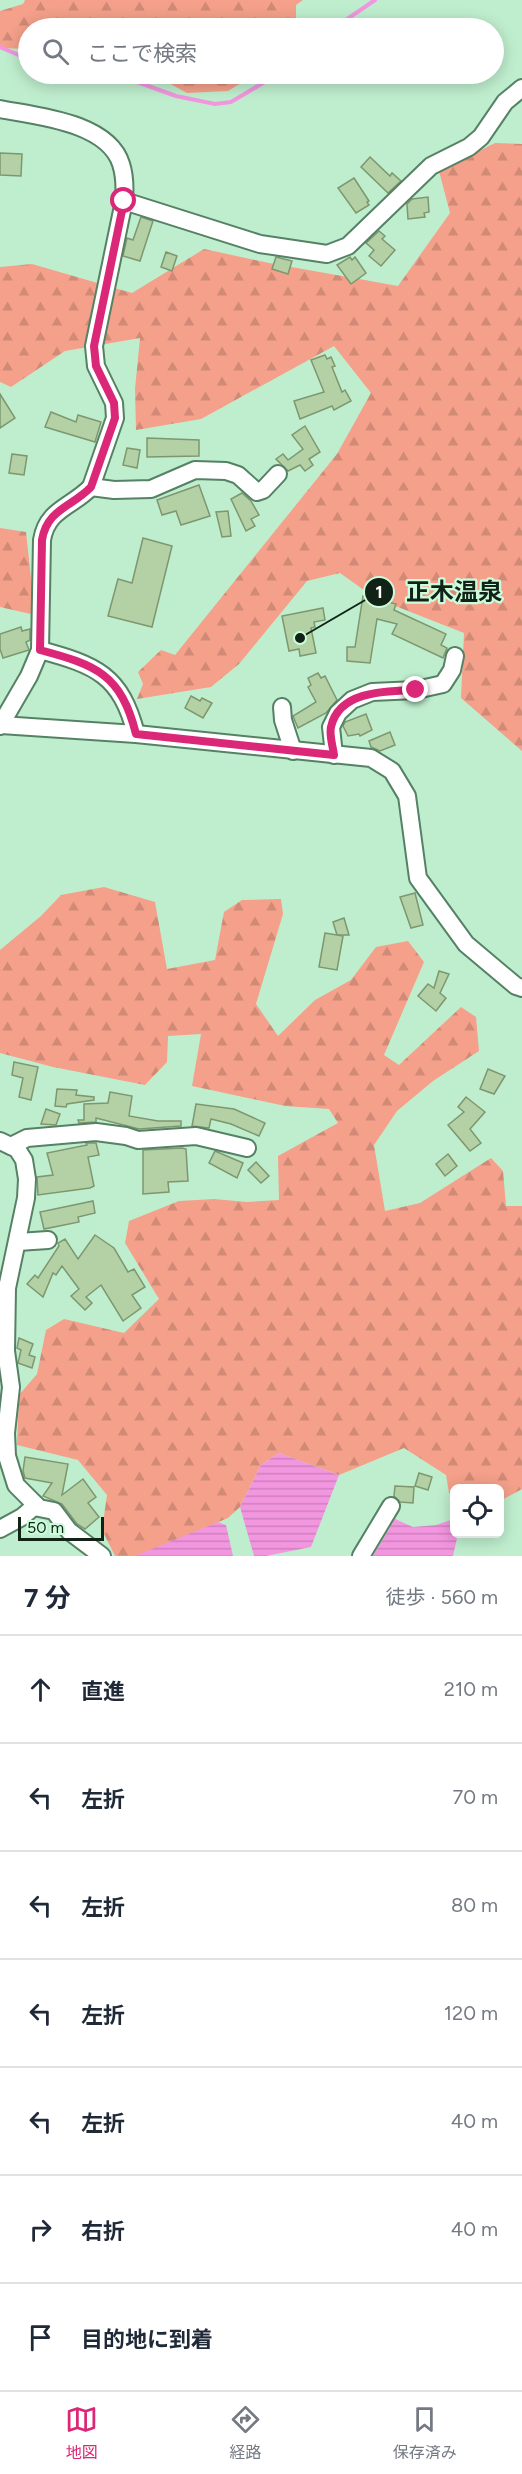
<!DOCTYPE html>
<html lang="ja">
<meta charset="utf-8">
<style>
body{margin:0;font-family:Figtree,"Noto Sans JP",sans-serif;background:#f6f6f7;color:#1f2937}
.controls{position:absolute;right:18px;bottom:18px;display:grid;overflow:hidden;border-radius:9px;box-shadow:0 3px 15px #0003}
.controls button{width:54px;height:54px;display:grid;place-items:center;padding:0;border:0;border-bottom:2px solid #e0e1e3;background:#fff;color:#1f2937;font:30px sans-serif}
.scale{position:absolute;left:18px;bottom:15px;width:86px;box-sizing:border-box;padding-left:6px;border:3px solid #112317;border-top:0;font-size:16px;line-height:21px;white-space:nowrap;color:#112317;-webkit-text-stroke:4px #ccfcdb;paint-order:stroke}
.stop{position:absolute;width:18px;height:18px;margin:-14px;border:4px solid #db2777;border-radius:50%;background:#fff}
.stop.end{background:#db2777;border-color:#fff;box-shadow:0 2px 6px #0008}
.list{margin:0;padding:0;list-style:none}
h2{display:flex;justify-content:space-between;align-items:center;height:78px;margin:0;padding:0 24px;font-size:26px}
h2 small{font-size:20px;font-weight:400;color:#747a83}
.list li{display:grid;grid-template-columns:39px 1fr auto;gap:18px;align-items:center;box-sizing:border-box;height:108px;padding:0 24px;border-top:2px solid #e0e1e3}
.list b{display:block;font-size:22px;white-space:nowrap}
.list em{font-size:20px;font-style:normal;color:#747a83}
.icon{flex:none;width:33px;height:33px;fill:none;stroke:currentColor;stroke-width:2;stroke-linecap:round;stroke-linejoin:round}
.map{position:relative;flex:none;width:522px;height:1556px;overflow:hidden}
.search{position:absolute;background:#fff;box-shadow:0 3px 15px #0003;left:18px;right:18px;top:18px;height:66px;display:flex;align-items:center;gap:15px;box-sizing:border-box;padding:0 21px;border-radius:33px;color:#747a83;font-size:22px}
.sheet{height:834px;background:#fff}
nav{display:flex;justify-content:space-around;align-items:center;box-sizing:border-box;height:84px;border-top:2px solid #e0e1e3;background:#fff;font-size:16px;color:#747a83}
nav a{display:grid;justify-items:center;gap:3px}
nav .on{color:#db2777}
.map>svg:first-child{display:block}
</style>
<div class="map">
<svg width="522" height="1556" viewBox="0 0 522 1556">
<defs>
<pattern id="forest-firs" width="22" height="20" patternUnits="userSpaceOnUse" patternTransform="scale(1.5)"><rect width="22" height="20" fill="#f4a08a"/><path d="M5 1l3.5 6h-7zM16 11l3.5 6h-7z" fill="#d08a76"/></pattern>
<pattern id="water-rules" width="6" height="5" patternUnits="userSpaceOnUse" patternTransform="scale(1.5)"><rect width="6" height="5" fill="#f296df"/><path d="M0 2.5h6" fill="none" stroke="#ce81bf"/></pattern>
</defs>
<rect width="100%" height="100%" fill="#bfeece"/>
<g fill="url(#forest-firs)">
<path d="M25,0H303L296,5V28H28V49L0,48V11L23,4Z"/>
<path d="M152,74H256L228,91L187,93Z"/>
<path d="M495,143L522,144V751L461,698L464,633L375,598L340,573L307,581L239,664L211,687L137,699L143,684L138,672L161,650L175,655L337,454L371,393L334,346L201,419L136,430L135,389L140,338L65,351L11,387L0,382V267L32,264L132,293L204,249L269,263L398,286L450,213L439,171Z"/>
<path d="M0,528L26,532L35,615L0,607Z"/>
<path d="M104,887L155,902L167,969L215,960L224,912L242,900L281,899L283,914L256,1004L278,1036L315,1000L351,980L376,947L408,941L424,962L384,1055L399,1065L461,1007L476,1017L479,1051L433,1081L397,1111L374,1145L385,1211L420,1203L491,1158L503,1171L506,1206H522V1489L500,1501V1488H454V1494L449,1493L446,1475L404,1448L339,1475L279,1453L261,1465L240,1507L228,1518L147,1552L135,1556H115L102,1530L107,1495L78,1460L17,1445L19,1395L37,1374L46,1330L64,1319L124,1333L159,1299L125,1243L129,1221L179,1201L214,1199L247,1202L279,1200L278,1156L338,1123L329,1109L285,1106L192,1086L201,1034L168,1036L167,1062L145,1085L53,1067L0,1053V950L41,916L61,895Z"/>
</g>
<g fill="url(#water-rules)">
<path d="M279,1453L339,1475L311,1547L266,1556H254L240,1507L261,1465Z"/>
<path d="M395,1519L413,1527L436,1525L454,1519V1534H458L453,1556H373Z"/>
<path d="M218,1522L226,1525L233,1556H135Z"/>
</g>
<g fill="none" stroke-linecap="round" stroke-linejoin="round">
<g stroke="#f296df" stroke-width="4">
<path d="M334,28L375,0"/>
<path d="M0,47L28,59"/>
<path d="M115,74L176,96L215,104L231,102L278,74"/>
</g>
</g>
<g fill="#b4d1a6" stroke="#7d976f" stroke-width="1.5">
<path d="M0,153L22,154L21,176L0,175Z"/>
<path d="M370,157L390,176L392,173L401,181L388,193L361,167Z"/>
<path d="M354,178L369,201L367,202L369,205L356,213L338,188Z"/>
<path d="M428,197L429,212L424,213L425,217L408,219L407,204L412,199Z"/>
<path d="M141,217L153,221L140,261L123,256L127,238L133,240Z"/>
<path d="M379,231L385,236L382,239L395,250L381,266L369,256L374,250L366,243Z"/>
<path d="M166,252L177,256L172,271L161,267Z"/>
<path d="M276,257L292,261L288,274L272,269Z"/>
<path d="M350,257L352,260L355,257L366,273L351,284L337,265Z"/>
<path d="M325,355L327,359L331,357L335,366L332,367L342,392L345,390L351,401L334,410L332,406L300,419L294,401L324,392L311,360Z"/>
<path d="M0,394L15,418L0,428Z"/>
<path d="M51,412L76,422L78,415L101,422L95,442L45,427Z"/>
<path d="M305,426L320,452L309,459L313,465L305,471L300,465L288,471L276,459L283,454L288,460L303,449L292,435Z"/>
<path d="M147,438L199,440V456L147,457Z"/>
<path d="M127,448L140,450L137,468L123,465Z"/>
<path d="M12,454L27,456L24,475L9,473Z"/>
<path d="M199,485L210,516L181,525L176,511L162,515L157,500Z"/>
<path d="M242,493L251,501L259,515L251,519L255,526L246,531L231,499Z"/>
<path d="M228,511L231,536L222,537L216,512Z"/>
<path d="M143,538L172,546L152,627L108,616L118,579L132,583Z"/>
<path d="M363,596L396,604L394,610L446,634L441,645L447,648L443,658L392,634L397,624L377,619L370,663L347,661V647H355Z"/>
<path d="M323,608L325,620L314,622L315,627L311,628L316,653L300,656L299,649L289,651L282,616Z"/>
<path d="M21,627L22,631L30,629V640L26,642L29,650L3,658L0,649V634Z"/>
<path d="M318,673L321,678L325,676L337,700L326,713L298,728L293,716L316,702L308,687L311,685L308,678Z"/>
<path d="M191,696L200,701L202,698L212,703L203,718L185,708Z"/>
<path d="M366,714L372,730L360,736L359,734L348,736L343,726L345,722Z"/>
<path d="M390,732L395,745L380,751L371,747L369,741Z"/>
<path d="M415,893L423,925L411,928L400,897Z"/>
<path d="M344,918L349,935H337L333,922Z"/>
<path d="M325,933L343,936L337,970L319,967Z"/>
<path d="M439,971L449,974L440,993L446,998L436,1011L418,996L428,984L434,988Z"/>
<path d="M14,1062L38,1067L31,1100L19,1097L23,1078L12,1075Z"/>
<path d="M488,1069L505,1076L494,1094L480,1089Z"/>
<path d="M57,1089L77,1090L76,1095L94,1097V1100L67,1104L66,1107L55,1106Z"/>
<path d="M110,1092L132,1096L129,1116L158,1121H181V1126L139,1129L96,1118V1122L79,1123L78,1120H84V1104L108,1103Z"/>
<path d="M466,1097L485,1112L470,1129L481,1143L470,1151L448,1125L464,1112L458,1107Z"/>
<path d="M196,1104L234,1109L265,1123L259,1136L231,1124L211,1119L209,1128L192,1126Z"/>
<path d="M46,1109L60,1114L56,1125L41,1124Z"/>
<path d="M86,1143H96L99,1155L88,1157L94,1186L90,1188L38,1195L37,1177L53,1175L47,1153L87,1145Z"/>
<path d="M182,1148L186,1149L188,1181L168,1182L169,1192L143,1194V1150Z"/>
<path d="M215,1151L243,1163L237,1178L209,1163Z"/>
<path d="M448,1154L457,1166L445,1176L436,1164Z"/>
<path d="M256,1162L269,1176L261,1183L248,1170Z"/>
<path d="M93,1201L95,1213L78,1217L79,1222L44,1229L40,1212Z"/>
<path d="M95,1235L114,1248L128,1272L134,1269L145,1287L132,1295L141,1308L123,1321L101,1285L86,1297L92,1303L85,1310L71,1296L79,1289L62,1266L56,1275L53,1273L43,1297L27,1284L35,1275L38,1278L59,1246L58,1243L65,1239L78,1259Z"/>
<path d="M19,1338L33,1344L29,1355L35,1357L32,1368L18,1363L21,1350L17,1348Z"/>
<path d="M25,1457L68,1464L62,1495L83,1479L96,1497L88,1503L99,1517L85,1529L77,1524L62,1504L43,1496L52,1483L25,1478L23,1471Z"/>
<path d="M419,1473L432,1477L428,1490L415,1486Z"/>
<path d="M395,1486L414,1487L413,1503L400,1502L394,1496Z"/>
</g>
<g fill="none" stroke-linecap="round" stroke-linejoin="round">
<defs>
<g id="minor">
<path d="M0,109C36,116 108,122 121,164C125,176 125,188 124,201L94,346L96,366L114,403L115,418L91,487C72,507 47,509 42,540L40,650L29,676L0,726"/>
<path d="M124,201L260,244L327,254L348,246L431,166L469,147L481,137L505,102L522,88"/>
<path d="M91,487L114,490L151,489L195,470L226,471L238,475L257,492L263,490L278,474"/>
<path d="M40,650C96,665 121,675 136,734"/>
<path d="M282,707L283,720L293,751"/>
<path d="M1,725L136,734L371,758L392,771L407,796L418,878L466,944L516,986L522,988"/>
<path d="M334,755L331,727L338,713L352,700L372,692L416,690L443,684L452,670L455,656"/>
<path d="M0,1141L17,1149L24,1160L27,1179L26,1198L7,1288L6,1351L11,1387L6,1433L7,1456L16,1485L39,1508L54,1511L69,1531L102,1556"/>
<path d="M11,1146L27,1138L96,1132L126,1136L138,1140L196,1136L247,1148"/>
<path d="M18,1242L48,1240"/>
<path d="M0,1529L22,1517L36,1505"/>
<path d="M361,1556L391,1506"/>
</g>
</defs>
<use href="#minor" stroke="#558164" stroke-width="20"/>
<use href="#minor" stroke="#fff" stroke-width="16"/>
</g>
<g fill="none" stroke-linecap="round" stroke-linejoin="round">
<path stroke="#db2777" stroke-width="8" d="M124,201L94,346L96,366L114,403L115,418L91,487C72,507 47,509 42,540L40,650C96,665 121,674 136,734L334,755C333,747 329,735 331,727C339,690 388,691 416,690"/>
</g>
<path fill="none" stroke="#112317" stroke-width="2" d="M300 638L379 592"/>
<g fill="#112317" stroke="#ccfcdb" stroke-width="2">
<circle cx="300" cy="638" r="6"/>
<circle cx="379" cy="592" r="15"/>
</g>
<g font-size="18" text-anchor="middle" font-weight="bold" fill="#fff">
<text x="379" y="598">1</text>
</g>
<g font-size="24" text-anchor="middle" font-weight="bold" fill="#112317" stroke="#ccfcdb" stroke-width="4.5" stroke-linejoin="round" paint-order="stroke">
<text x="454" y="600">正木温泉</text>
</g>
</svg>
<div class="controls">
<button><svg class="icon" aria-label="locate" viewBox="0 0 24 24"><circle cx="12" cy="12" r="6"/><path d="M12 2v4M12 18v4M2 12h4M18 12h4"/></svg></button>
</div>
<div class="scale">50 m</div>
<div class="stop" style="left:124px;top:201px"></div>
<div class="stop end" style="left:416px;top:690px"></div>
<div class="search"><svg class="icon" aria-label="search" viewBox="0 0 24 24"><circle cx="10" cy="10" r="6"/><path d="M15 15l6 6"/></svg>ここで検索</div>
</div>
<section class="sheet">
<h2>7 分<small>徒歩 · 560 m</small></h2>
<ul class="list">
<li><svg class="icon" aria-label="ahead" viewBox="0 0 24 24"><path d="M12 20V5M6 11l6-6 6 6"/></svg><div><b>直進</b></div><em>210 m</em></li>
<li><svg class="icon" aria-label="left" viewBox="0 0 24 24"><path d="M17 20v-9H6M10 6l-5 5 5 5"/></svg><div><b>左折</b></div><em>70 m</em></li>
<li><svg class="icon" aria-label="left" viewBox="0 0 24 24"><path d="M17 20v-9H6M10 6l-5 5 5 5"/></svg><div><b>左折</b></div><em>80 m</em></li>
<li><svg class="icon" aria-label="left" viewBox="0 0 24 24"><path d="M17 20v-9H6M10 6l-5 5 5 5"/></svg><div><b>左折</b></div><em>120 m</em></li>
<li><svg class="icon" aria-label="left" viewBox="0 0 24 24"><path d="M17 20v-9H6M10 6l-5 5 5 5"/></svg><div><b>左折</b></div><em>40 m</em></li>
<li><svg class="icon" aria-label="right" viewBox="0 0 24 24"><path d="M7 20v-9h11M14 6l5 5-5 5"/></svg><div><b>右折</b></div><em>40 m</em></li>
<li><svg class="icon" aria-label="arrive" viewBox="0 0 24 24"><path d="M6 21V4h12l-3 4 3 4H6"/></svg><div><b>目的地に到着</b></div></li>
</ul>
</section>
<nav>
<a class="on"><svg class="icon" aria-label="map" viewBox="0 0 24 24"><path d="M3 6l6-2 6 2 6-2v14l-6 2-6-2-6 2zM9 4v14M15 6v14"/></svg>地図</a>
<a><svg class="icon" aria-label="directions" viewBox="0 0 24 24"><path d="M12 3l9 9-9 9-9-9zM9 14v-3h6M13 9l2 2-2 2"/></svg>経路</a>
<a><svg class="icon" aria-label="saved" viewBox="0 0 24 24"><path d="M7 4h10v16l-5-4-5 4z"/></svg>保存済み</a>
</nav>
